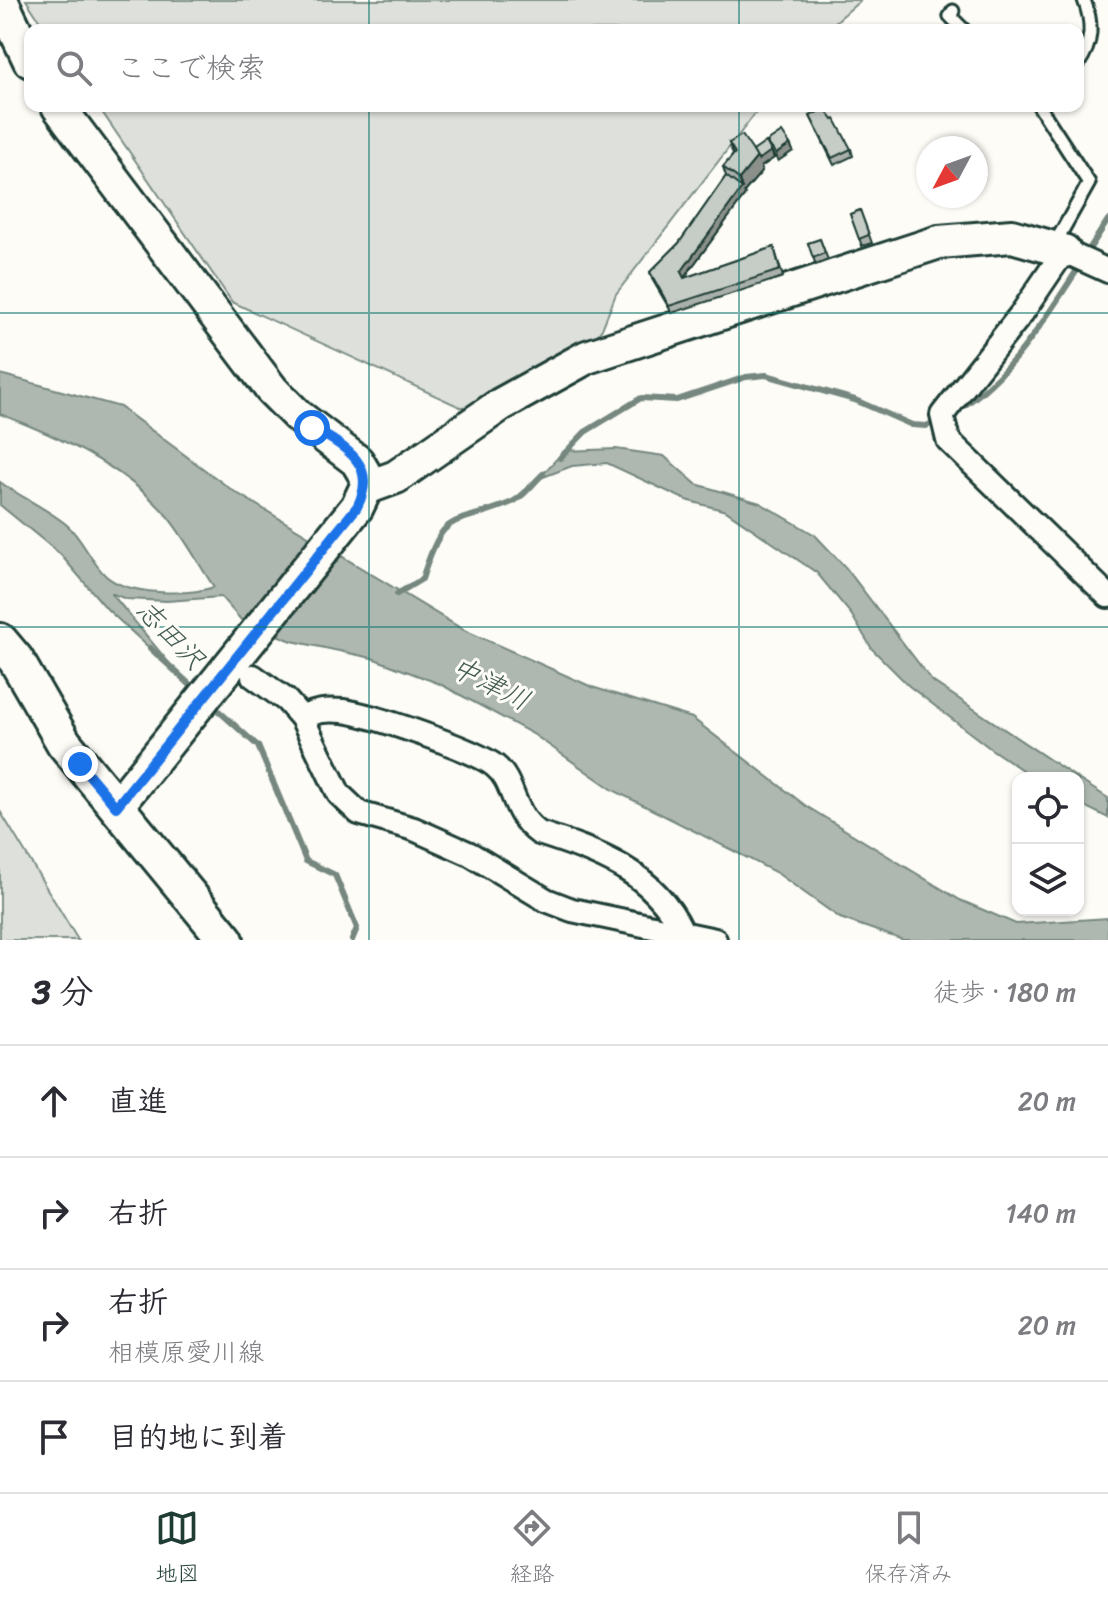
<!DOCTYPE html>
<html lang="ja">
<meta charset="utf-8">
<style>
body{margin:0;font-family:Sriracha,"Klee One",sans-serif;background:#f7f7f7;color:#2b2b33}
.controls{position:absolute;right:24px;bottom:24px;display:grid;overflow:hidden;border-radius:16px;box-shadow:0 2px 6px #0004}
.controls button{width:72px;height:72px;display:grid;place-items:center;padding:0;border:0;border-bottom:2px solid #e1e1e2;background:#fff;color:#2b2b33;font:40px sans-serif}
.compass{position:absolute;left:916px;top:136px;width:72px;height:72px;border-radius:50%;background:#fff;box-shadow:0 2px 6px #0004;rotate:229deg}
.stop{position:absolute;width:24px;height:24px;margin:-18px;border:6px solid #1a73e8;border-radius:50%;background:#fff}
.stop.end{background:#1a73e8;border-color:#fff;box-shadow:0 2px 8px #0008}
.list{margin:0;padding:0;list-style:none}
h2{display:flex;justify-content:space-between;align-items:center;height:104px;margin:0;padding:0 32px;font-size:34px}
h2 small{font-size:26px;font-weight:400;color:#7c7c81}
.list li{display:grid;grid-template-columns:52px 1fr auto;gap:24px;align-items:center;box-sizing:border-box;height:112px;padding:0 32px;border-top:2px solid #e1e1e2}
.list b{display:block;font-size:30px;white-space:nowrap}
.list p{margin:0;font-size:26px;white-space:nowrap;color:#7c7c81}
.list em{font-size:26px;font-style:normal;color:#7c7c81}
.icon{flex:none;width:44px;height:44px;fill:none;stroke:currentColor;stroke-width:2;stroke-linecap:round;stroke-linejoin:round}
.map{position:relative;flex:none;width:1108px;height:940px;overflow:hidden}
.search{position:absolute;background:#fff;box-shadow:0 2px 6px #0004;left:24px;right:24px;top:24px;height:88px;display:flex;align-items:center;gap:20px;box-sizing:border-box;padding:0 28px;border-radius:16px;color:#7c7c81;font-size:30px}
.sheet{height:552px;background:#fff}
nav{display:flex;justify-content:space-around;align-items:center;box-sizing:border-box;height:112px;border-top:2px solid #e1e1e2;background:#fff;font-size:22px;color:#7c7c81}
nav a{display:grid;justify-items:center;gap:4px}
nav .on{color:#1f3d34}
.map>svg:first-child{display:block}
</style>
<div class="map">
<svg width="1108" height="940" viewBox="0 0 1108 940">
<rect width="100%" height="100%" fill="#fdfcf7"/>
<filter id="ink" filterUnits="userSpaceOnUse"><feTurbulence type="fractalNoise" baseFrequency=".0125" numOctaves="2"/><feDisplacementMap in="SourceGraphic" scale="16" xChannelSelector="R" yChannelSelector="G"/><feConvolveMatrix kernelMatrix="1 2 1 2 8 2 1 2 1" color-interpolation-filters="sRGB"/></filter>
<g filter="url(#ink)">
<g fill="#dde0db" stroke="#7e8e88" stroke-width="2">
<path d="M26,0H861L826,30H46Z"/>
<path d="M98,106H761L616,294L602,329L579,360L486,406L460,407L232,302Z"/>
<path d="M0,811L78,940H0Z"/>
</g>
<g fill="#aeb8b1" stroke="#75877f" stroke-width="2">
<path d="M0,374L120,407L232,490L464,630L592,687L692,718L806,806L960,900L1016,924L1108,918V940H903L840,918L777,873L613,790L533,734L440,684L372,658L292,641L242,621L221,597L167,601L126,599L111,593L179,675L108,610L60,554L0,505V482C22,498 48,509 68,526C83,540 91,562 106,576C127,595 188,596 214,587C197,562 182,532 162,510C118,463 59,437 0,414Z"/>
<path d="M616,449L664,456L696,484L760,503L815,535L846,568L932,681L1077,778H1034L991,749L909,686L872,649L851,614L817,573L726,511L686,500L607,463L572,466L538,479L564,451Z"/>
<path d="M1078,779L1108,798V818L1078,803Z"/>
</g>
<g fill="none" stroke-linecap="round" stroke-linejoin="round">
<g stroke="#75877f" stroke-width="6">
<path d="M1086,254L1108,220"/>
<path d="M958,410C1013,374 1046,318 1081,264"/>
<path d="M560,458L585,432L641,398L677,400L746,377L766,375L855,400L912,425L926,426L938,421"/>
<path d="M397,594L422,579C445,507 449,528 510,503C522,499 533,483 543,474"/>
<path d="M150,648L198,692"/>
<path d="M212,705L258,746L306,861L335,875L357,928L352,940"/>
</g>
<defs>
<g id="lane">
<path d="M953,11L950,16L964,30"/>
<path d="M1078,64C1093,43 1093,23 1084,0"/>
<path d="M1039,106L1089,183L1054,245"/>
</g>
<g id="street">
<path d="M1108,271L1064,251L1022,313L942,415L948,440L1108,596"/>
<path d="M253,676L286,700L302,718L339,794L359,813L414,829L470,854L546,900L572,910L715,940"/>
<path d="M302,718C316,710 327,710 343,711C369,714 476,750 495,766C516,783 510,812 539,833C598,852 653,871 682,931"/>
</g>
<g id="secondary">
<path d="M1,0L30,61"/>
<path d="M58,106L272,390L298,416L357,461L367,478L366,488L357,507L116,807"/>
<path d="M366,488L396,477L500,405L587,357L939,242L1012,236L1064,251"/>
</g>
<path id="primary" d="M0,641L16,660L64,743L226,940"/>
</defs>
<use href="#lane" stroke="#1f3d34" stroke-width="17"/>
<use href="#street" stroke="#1f3d34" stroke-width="28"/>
<use href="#secondary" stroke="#1f3d34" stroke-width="38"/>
<use href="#primary" stroke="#1f3d34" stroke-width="40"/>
<use href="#lane" stroke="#fdfcf7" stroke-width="11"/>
<use href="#street" stroke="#fdfcf7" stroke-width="22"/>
<use href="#secondary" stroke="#fdfcf7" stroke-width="32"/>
<use href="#primary" stroke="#fdfcf7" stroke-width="34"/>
</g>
<g fill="#aab0ab" stroke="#1f3d34" stroke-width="2">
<path d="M810,116L851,149L853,156L834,165Z"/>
<path d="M767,142L790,144L793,151L778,161L771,151L774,158L761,167L762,171L744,192L745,195L684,278L774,247L783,277L672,313L652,279L650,272L679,243L726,176L723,167L733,155L729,143L753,151L770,149Z"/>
<path d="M860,210L872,243L862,246L850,214Z"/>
<path d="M820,239L828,260L816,265L808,243Z"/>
</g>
<g fill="#8b908b" stroke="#1f3d34" stroke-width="2">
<path d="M790,144L793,151L778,161L776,154Z"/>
<path d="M771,151L774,158L761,167L762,171L744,192L745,195L683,279L681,272L742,188L739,179L757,157Z"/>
</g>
<g fill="#c6cdc7" stroke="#1f3d34" stroke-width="2">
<path d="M825,108L833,120L835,119L851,149L832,158L810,116Z"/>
<path d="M782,132L790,144L776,154L767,142Z"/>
<path d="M742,135L757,157L739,179L723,167L735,153L729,143Z"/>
<path d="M766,142L771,151L758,160L753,151Z"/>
<path d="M726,176L742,188L681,272L684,278L774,247L780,270L669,306L650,272L679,243Z"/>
<path d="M860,210L869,235L859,239L850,214Z"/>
<path d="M820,239L825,253L813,258L808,243Z"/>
</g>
</g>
<g fill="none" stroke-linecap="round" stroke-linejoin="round" filter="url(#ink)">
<path stroke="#1a73e8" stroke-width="10" d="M80,764L116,807L357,507C379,465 346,447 312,428"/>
</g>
<path fill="none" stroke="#0f766e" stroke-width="2" stroke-opacity="0.55" d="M369,0V30M739,0V30M369,106V940M739,106V940M0,313H1108M0,627H1108"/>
<g text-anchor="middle" stroke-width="6" stroke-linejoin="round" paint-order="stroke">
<g font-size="28" font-style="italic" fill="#435c53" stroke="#fdfcf7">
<text transform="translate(171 634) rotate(46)" y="10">志田沢</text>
<text transform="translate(491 683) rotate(27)" y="10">中津川</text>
</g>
</g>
</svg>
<div class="controls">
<button><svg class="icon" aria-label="locate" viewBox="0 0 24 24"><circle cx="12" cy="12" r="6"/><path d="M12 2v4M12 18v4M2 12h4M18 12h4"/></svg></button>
<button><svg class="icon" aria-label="layers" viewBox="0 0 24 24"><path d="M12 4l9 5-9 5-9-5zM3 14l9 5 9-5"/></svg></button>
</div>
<svg class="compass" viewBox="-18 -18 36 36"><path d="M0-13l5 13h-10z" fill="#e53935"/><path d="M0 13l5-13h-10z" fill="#7c7c81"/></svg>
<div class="stop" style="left:312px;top:428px"></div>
<div class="stop end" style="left:80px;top:764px"></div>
<div class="search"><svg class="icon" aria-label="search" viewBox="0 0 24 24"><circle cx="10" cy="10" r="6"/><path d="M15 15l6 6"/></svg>ここで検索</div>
</div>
<section class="sheet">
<h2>3 分<small>徒歩 · 180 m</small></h2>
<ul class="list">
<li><svg class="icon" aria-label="ahead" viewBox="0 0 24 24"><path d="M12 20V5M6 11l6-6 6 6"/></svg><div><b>直進</b></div><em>20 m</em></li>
<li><svg class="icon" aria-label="right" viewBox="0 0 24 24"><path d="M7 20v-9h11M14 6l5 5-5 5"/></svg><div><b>右折</b></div><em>140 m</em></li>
<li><svg class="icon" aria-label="right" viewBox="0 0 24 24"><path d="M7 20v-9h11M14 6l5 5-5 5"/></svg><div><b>右折</b><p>相模原愛川線</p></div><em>20 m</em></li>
<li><svg class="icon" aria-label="arrive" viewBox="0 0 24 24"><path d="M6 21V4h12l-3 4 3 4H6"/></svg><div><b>目的地に到着</b></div></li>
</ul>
</section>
<nav>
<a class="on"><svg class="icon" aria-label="map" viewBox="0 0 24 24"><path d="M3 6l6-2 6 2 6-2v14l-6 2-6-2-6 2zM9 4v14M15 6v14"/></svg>地図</a>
<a><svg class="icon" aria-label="directions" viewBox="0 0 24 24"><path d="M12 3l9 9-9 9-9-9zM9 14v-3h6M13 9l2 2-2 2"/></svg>経路</a>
<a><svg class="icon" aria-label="saved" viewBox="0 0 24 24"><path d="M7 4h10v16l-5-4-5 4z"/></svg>保存済み</a>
</nav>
